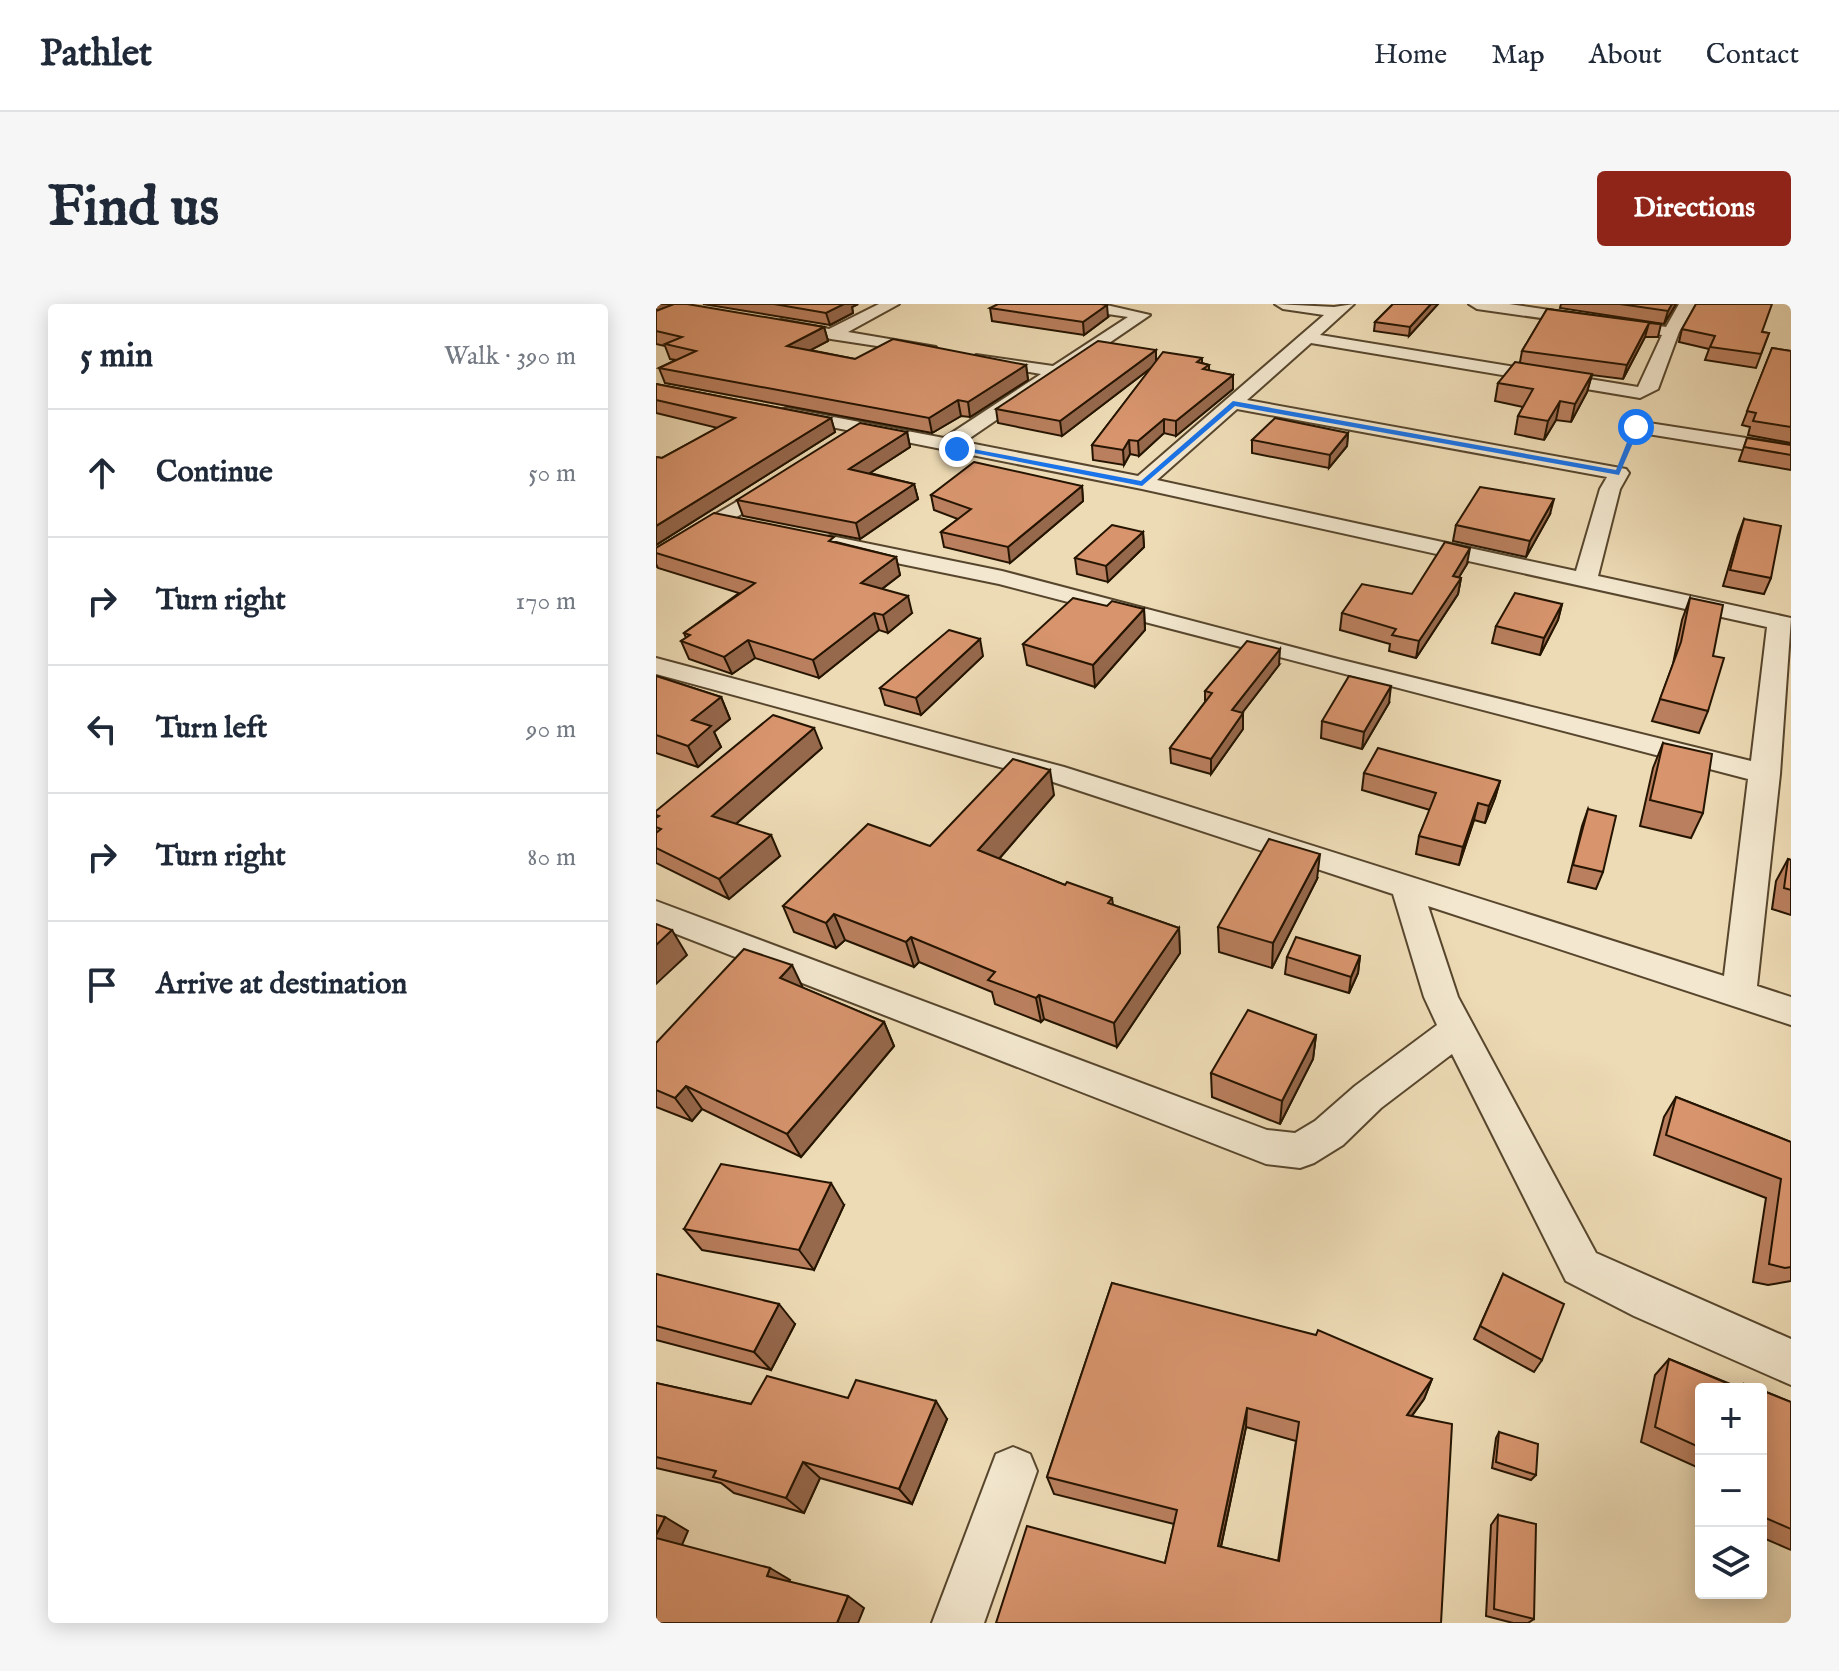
<!DOCTYPE html>
<meta charset="utf-8">
<style>
body{margin:0;font-family:"IM FELL English",serif;background:#f6f6f7;color:#1f2937}
.controls{position:absolute;right:24px;bottom:24px;display:grid;overflow:hidden;border-radius:8px;box-shadow:0 4px 20px #0003}
.controls button{width:72px;height:72px;display:grid;place-items:center;padding:0;border:0;border-bottom:2px solid #e0e1e3;background:#fff;color:#1f2937;font:40px sans-serif}
.stop{position:absolute;width:24px;height:24px;margin:-18px;border:6px solid #1a73e8;border-radius:50%;background:#fff}
.stop.end{background:#1a73e8;border-color:#fff;box-shadow:0 2px 8px #0008}
.list{margin:0;padding:0;list-style:none}
h2{display:flex;justify-content:space-between;align-items:center;height:104px;margin:0;padding:0 32px;font-size:34px}
h2 small{font-size:26px;font-weight:400;color:#747a83}
.list li{display:grid;grid-template-columns:52px 1fr auto;gap:24px;align-items:center;box-sizing:border-box;height:128px;padding:0 32px;border-top:2px solid #e0e1e3}
.list b{display:block;font-size:30px;white-space:nowrap}
.list em{font-size:26px;font-style:normal;color:#747a83}
.icon{flex:none;width:44px;height:44px;fill:none;stroke:currentColor;stroke-width:2;stroke-linecap:round;stroke-linejoin:round}
.map{position:relative;flex:none;width:1135px;height:1319px;overflow:hidden;border-radius:8px}
header{display:flex;align-items:center;gap:48px;box-sizing:border-box;height:112px;padding:0 40px;background:#fff;border-bottom:2px solid #e0e1e3}
header strong{font-size:38px}
nav{display:flex;gap:44px;margin-inline-start:auto;font-size:28px}
.intro{display:flex;align-items:center;justify-content:space-between;box-sizing:border-box;height:192px;padding:0 48px}
h1{margin:0;font-size:56px}
.button{padding:20px 36px;border-radius:8px;background:#8f2418;color:#fff;font-size:28px;font-weight:700}
main{display:flex;gap:48px;padding:0 48px}
aside{flex:1;background:#fff;border-radius:8px;box-shadow:0 4px 20px #0003}
.map>svg:first-child{display:block}
</style>
<header>
<strong>Pathlet</strong>
<nav><a>Home</a><a>Map</a><a>About</a><a>Contact</a></nav>
</header>
<div class="intro"><h1>Find us</h1><a class="button">Directions</a></div>
<main>
<aside>
<h2>5 min<small>Walk · 390 m</small></h2>
<ul class="list">
<li><svg class="icon" aria-label="ahead" viewBox="0 0 24 24"><path d="M12 20V5M6 11l6-6 6 6"/></svg><div><b>Continue</b></div><em>50 m</em></li>
<li><svg class="icon" aria-label="right" viewBox="0 0 24 24"><path d="M7 20v-9h11M14 6l5 5-5 5"/></svg><div><b>Turn right</b></div><em>170 m</em></li>
<li><svg class="icon" aria-label="left" viewBox="0 0 24 24"><path d="M17 20v-9H6M10 6l-5 5 5 5"/></svg><div><b>Turn left</b></div><em>90 m</em></li>
<li><svg class="icon" aria-label="right" viewBox="0 0 24 24"><path d="M7 20v-9h11M14 6l5 5-5 5"/></svg><div><b>Turn right</b></div><em>80 m</em></li>
<li><svg class="icon" aria-label="arrive" viewBox="0 0 24 24"><path d="M6 21V4h12l-3 4 3 4H6"/></svg><div><b>Arrive at destination</b></div></li>
</ul>
</aside>
<div class="map">
<svg width="1135" height="1319" viewBox="0 0 1135 1319">
<rect width="100%" height="100%" fill="#eddbb5"/>
<filter id="stains"><feTurbulence type="fractalNoise" baseFrequency=".0025" numOctaves="4"/><feColorMatrix values="0 0 0 0 .2 0 0 0 0 .09 0 0 0 0 .02 0 0 0 .5 -.17"/></filter>
<radialGradient id="worn" r=".72"><stop offset=".6" stop-color="#630" stop-opacity="0"/><stop offset="1" stop-color="#630" stop-opacity=".3"/></radialGradient>
<g fill="none" stroke-linecap="round" stroke-linejoin="round">
<defs>
<g id="minor">
<path d="M223,0H243L192,28L280,43V51L175,35L117,21L125,16L173,25Z"/>
<path d="M410,0H446L494,11L308,138L482,172L668,11L627,5L619,0L678,3L698,0L664,31L982,83L1006,31L821,5L813,0H853L1010,23L1023,0H1039L1023,28L1002,85L984,94L655,39L591,96L970,165L973,169L964,185L942,272L1135,314L1124,470L1101,682L1135,693V721L772,602L802,693L940,949L1135,1035V1081L978,1012L910,977L796,750L725,804L687,841L658,859L644,864L610,860L0,622V597L611,826L639,829L659,817L699,782L781,721L768,693L737,590L388,475L0,370V354L408,463L1068,672L1092,475L343,280L167,244L164,239L167,234L175,232L346,267L682,355L1095,457L1111,323L486,185L130,114L121,109L130,104L288,134L385,70L320,59V51L397,62L472,13L418,5ZM581,105L951,173L944,185L920,267L501,176Z"/>
<path d="M980,117L1135,141V153L973,127V119Z"/>
<path d="M123,173L130,175L133,179L130,183L0,262V245Z"/>
<path d="M357,1143L374,1150L381,1167L328,1319H276L340,1150Z"/>
</g>
</defs>
<use href="#minor" stroke="#57462d" stroke-width="4"/>
<use href="#minor" fill="#f3e8cf" fill-rule="evenodd"/>
</g>
<g fill="#b97f5e" stroke="#251400" stroke-width="2" fill-rule="evenodd">
<path d="M0,0L168,23L172,37L154,46L199,55L370,61L372,76L314,113L305,112L276,129L9,79L3,64L20,56L14,55L9,42L0,40Z"/>
<path d="M47,0H202L196,3L197,9L174,21Z"/>
<path d="M737,0H782L753,32L718,27L719,18Z"/>
<path d="M905,0H1020L1008,20L904,4Z"/>
<path d="M334,4L452,13L428,31L336,17Z"/>
<path d="M891,5L1005,20L1002,33H989L967,75L936,71L931,88L915,118L900,116L888,136L859,130L862,112L867,103L839,97L842,79L864,58L866,47Z"/>
<path d="M1026,25L1106,28L1113,29L1100,64L1049,56L1053,45L1023,38Z"/>
<path d="M1116,44L1135,47V139L1092,131L1094,123L1086,121Z"/>
<path d="M546,54V59L553,61V67L577,71V85L520,132L508,129L483,152L474,150L468,161L437,156L436,141L495,64L406,132L342,119L340,105L500,57Z"/>
<path d="M0,80L175,114L179,128L0,241V153L6,154L62,124L0,109Z"/>
<path d="M251,128L254,143L214,169L258,180L262,195L204,235L87,212L81,196Z"/>
<path d="M692,129L691,142L673,164L596,149V136Z"/>
<path d="M1091,134L1135,141V166L1083,157Z"/>
<path d="M426,182L427,197L354,259L288,243L285,228L302,215L278,206L275,191Z"/>
<path d="M894,210L870,253L797,237L800,221Z"/>
<path d="M1088,215L1115,274L1108,290L1067,282L1082,231Z"/>
<path d="M487,228L488,243L452,278L421,270L419,254Z"/>
<path d="M180,238L240,253L244,271L226,285L256,309L232,329L223,326L163,374L99,354L76,370L33,355L25,337L30,334L28,329L83,289L2,264L0,260V244Z"/>
<path d="M811,260L803,273L805,274L802,290L760,354L733,347L734,340L684,326L686,309L756,290Z"/>
<path d="M1034,294L1052,407L1043,429L996,417L1017,360L1026,316Z"/>
<path d="M906,300L902,316L884,351L836,339L840,322Z"/>
<path d="M451,302L488,305L489,326L439,383L371,361L367,340Z"/>
<path d="M327,352L265,411L229,401L224,384Z"/>
<path d="M623,361L586,409L587,425L555,470L515,459L514,444L549,398V387Z"/>
<path d="M0,372L65,393L74,415L58,428L65,443L42,463L0,449Z"/>
<path d="M733,399L706,445L665,434L666,417Z"/>
<path d="M1007,439L1047,509L1035,534L984,522L997,464Z"/>
<path d="M166,444L80,520L124,552L73,595L0,559V507Z"/>
<path d="M708,469L844,477L839,494L829,519L818,516L803,561L760,550L763,532L774,506L706,486Z"/>
<path d="M398,491L343,555L409,581L456,594L457,601L523,624L524,649L461,743L388,715L385,718L339,700L336,688L263,658L258,663L189,636L180,644L138,628L127,602Z"/>
<path d="M932,505L947,568L940,585L912,578L926,522Z"/>
<path d="M1132,555L1135,556V611L1116,605L1120,577Z"/>
<path d="M661,575L616,664L563,648L562,623Z"/>
<path d="M704,652L702,669L693,689L629,670L631,653Z"/>
<path d="M147,684L228,718L238,742L145,853L46,805L36,817L0,803V739Z"/>
<path d="M660,731L657,755L624,820L556,793L555,769Z"/>
<path d="M1020,793L1135,838V977L1112,981L1097,978L1110,894L998,851L1008,813Z"/>
<path d="M188,901L158,966L46,946L28,925Z"/>
<path d="M0,970L139,1020L115,1066L0,1036Z"/>
<path d="M847,970L886,1056L878,1068L818,1035Z"/>
<path d="M456,979L776,1075L768,1095L756,1112L785,1319L509,1259L518,1220L398,1190L391,1173ZM590,1123L640,1137L622,1257L565,1243Z"/>
<path d="M1013,1055L1084,1084L1088,1080L1102,1085H1045V1165L985,1138L999,1071Z"/>
<path d="M0,1079L95,1100L192,1094L291,1115L256,1200L164,1174L148,1209L78,1189L65,1179L0,1164Z"/>
<path d="M1105,1086L1135,1098V1246L1105,1233Z"/>
<path d="M843,1128L880,1171L875,1176L836,1164L840,1134Z"/>
<path d="M842,1211L878,1315L872,1319H857L830,1312L835,1221Z"/>
</g>
<g fill="#96684c" stroke="#251400" stroke-width="2">
<path d="M0,0H21L0,7Z"/>
<path d="M185,0H202L196,3L197,9L174,21L170,9Z"/>
<path d="M775,0H782L753,32L754,23Z"/>
<path d="M1016,0H1020L1008,20L1012,7Z"/>
<path d="M451,1L452,13L428,31L427,18Z"/>
<path d="M993,19L989,33L967,75L971,61Z"/>
<path d="M168,23L172,37L136,56L131,42Z"/>
<path d="M500,46V60L406,132L404,117Z"/>
<path d="M370,61L372,76L314,113L312,98Z"/>
<path d="M936,70L931,88L915,118L919,100Z"/>
<path d="M577,71V85L520,132V117Z"/>
<path d="M302,96L305,112L276,129L273,114Z"/>
<path d="M904,97L900,116L888,136L892,117Z"/>
<path d="M175,114L179,128L0,241V222Z"/>
<path d="M508,115V129L483,152L482,137Z"/>
<path d="M251,128L254,143L197,180L193,165Z"/>
<path d="M692,129L691,142L673,164L674,151Z"/>
<path d="M473,136L474,150L468,161L467,146Z"/>
<path d="M258,180L262,195L204,235L200,219Z"/>
<path d="M426,182L427,197L354,259L352,243Z"/>
<path d="M898,195L894,210L870,253L874,237Z"/>
<path d="M487,228L488,243L452,278L450,262Z"/>
<path d="M814,244L811,260L794,288L797,272Z"/>
<path d="M240,253L244,271L210,297L205,279Z"/>
<path d="M805,274L802,290L760,354L763,337Z"/>
<path d="M252,292L256,309L232,329L227,311Z"/>
<path d="M906,300L902,316L884,351L888,334Z"/>
<path d="M488,305L489,326L439,383L437,361Z"/>
<path d="M218,309L223,326L163,374L157,356Z"/>
<path d="M324,335L327,352L265,411L260,394Z"/>
<path d="M92,336L99,354L76,370L68,353Z"/>
<path d="M624,345L623,361L576,422V406Z"/>
<path d="M735,382L733,399L706,445L708,428Z"/>
<path d="M65,393L74,415L58,428L65,443L42,463L32,442L36,416Z"/>
<path d="M587,409V425L555,470V455Z"/>
<path d="M158,424L166,444L66,532L56,512Z"/>
<path d="M394,466L398,491L328,572L322,546Z"/>
<path d="M844,477L839,494L829,519L833,502Z"/>
<path d="M822,499L818,516L803,561L807,543Z"/>
<path d="M115,531L124,552L73,595L63,575Z"/>
<path d="M664,550L661,575L616,664L617,639Z"/>
<path d="M178,610L189,636L180,644L170,619Z"/>
<path d="M523,624L524,649L461,743L458,719Z"/>
<path d="M16,626L31,651L0,680V641Z"/>
<path d="M255,633L263,658L258,663L250,638Z"/>
<path d="M704,652L702,669L693,689L695,673Z"/>
<path d="M136,661L148,686L124,674Z"/>
<path d="M383,691L388,715L385,718L380,694Z"/>
<path d="M228,718L238,742L145,853L131,830Z"/>
<path d="M660,731L657,755L624,820L626,797Z"/>
<path d="M30,782L46,805L36,817L19,794Z"/>
<path d="M175,879L188,901L158,966L143,946Z"/>
<path d="M123,1000L139,1020L115,1066L98,1048Z"/>
<path d="M776,1075L768,1095L743,1129L751,1111Z"/>
<path d="M280,1097L291,1115L256,1200L243,1185Z"/>
<path d="M591,1104L590,1123L562,1256V1242Z"/>
<path d="M147,1158L164,1174L148,1209L130,1194Z"/>
<path d="M9,1213L32,1227L23,1248L0,1234V1231Z"/>
<path d="M114,1264L134,1276L130,1284L111,1272Z"/>
<path d="M192,1292L208,1304L202,1319H181Z"/>
</g>
<g fill="#d7946d" stroke="#251400" stroke-width="2" fill-rule="evenodd">
<path d="M18,0H31L168,23L131,42L199,55L237,35L370,61L312,98L302,96L273,114L3,64L40,47L9,40L26,33L0,27V7Z"/>
<path d="M118,0H188L170,9Z"/>
<path d="M342,0H445L451,1L427,18L334,4Z"/>
<path d="M737,0H775L754,23L719,18Z"/>
<path d="M964,0H1016L1012,7Z"/>
<path d="M1040,0H1116L1106,28L1113,29L1105,50L1054,43L1059,32L1026,25Z"/>
<path d="M891,5L1005,20L993,19L971,61L866,47Z"/>
<path d="M442,37L500,46L404,117L340,105Z"/>
<path d="M1116,44L1135,47V123L1097,117L1100,109L1091,107Z"/>
<path d="M507,48L546,54L541,58L553,61L547,65L577,71L520,117L508,115L482,137L473,136L467,146L436,141Z"/>
<path d="M859,58L936,70L919,100L904,97L892,117L862,112L877,85L842,79Z"/>
<path d="M0,80L175,114L0,222V153L6,154L79,114L0,96Z"/>
<path d="M619,114L692,129L674,151L596,136Z"/>
<path d="M204,119L251,128L193,165L258,180L200,219L81,196Z"/>
<path d="M1091,134L1135,141V151L1088,143Z"/>
<path d="M318,158L426,182L352,243L285,228L315,205L275,191Z"/>
<path d="M824,183L898,195L874,237L800,221Z"/>
<path d="M58,209L178,233L173,237L240,253L205,279L252,292L227,311L218,309L157,356L92,336L68,353L25,337L34,331L28,329L99,279L0,249V244Z"/>
<path d="M1088,215L1125,222L1115,274L1074,266Z"/>
<path d="M456,221L487,228L450,262L419,254Z"/>
<path d="M789,238L814,244L797,272L805,274L763,337L736,331L740,325L686,309L706,280L756,290Z"/>
<path d="M859,289L906,300L888,334L840,322Z"/>
<path d="M417,294L451,302L456,297L488,305L437,361L367,340Z"/>
<path d="M1034,294L1067,301L1057,352L1068,354L1052,407L1004,395L1025,338Z"/>
<path d="M293,326L324,335L260,394L224,384Z"/>
<path d="M591,337L624,345L576,406L587,409L555,455L514,444L556,389L549,387Z"/>
<path d="M0,372L65,393L36,416L55,422L32,442L0,431Z"/>
<path d="M693,372L735,382L708,428L666,417Z"/>
<path d="M117,411L158,424L56,512L115,531L63,575L0,544V529L5,525L0,523V514L3,512L0,511V507Z"/>
<path d="M1007,439L1056,450L1047,509L994,496Z"/>
<path d="M722,444L844,477L833,502L822,499L807,543L763,532L780,489L708,469Z"/>
<path d="M357,455L394,466L322,546L409,581L411,578L456,594L452,599L523,624L458,719L383,691L380,694L332,676L339,668L255,633L250,638L178,610L170,619L127,602L212,520L274,542Z"/>
<path d="M932,505L960,512L947,568L917,561Z"/>
<path d="M613,535L664,550L617,639L562,623Z"/>
<path d="M1132,555L1135,556V586L1128,584Z"/>
<path d="M0,620L16,626L0,641Z"/>
<path d="M640,633L704,652L695,673L631,653Z"/>
<path d="M88,645L136,661L124,674L228,718L131,830L30,782L19,794L0,786V739Z"/>
<path d="M592,706L660,731L626,797L555,769Z"/>
<path d="M1020,793L1135,838V963L1129,964L1113,960L1125,875L1010,831Z"/>
<path d="M65,860L175,879L143,946L28,925Z"/>
<path d="M0,970L123,1000L98,1048L0,1022Z"/>
<path d="M847,970L908,1000L886,1056L824,1022Z"/>
<path d="M456,979L660,1031L662,1026L776,1075L751,1111L796,1120L785,1319H340L371,1222L509,1259L521,1206L391,1173ZM591,1104L643,1118L623,1257L562,1242Z"/>
<path d="M1013,1055L1085,1085H1045V1144L999,1123Z"/>
<path d="M111,1072L192,1094L200,1076L280,1097L243,1185L147,1158L130,1194L57,1173L60,1167L0,1153V1079L95,1100Z"/>
<path d="M1088,1080L1102,1085H1088Z"/>
<path d="M1105,1086L1135,1098V1225L1105,1212Z"/>
<path d="M843,1128L882,1140L880,1171L840,1158Z"/>
<path d="M0,1211L9,1213L0,1231Z"/>
<path d="M842,1211L880,1220L878,1315L838,1305Z"/>
<path d="M0,1234L114,1264L111,1272L192,1292L181,1319H0Z"/>
</g>
<path fill="#1a73e8" d="M577,97L960,166L977,123H984L963,171L579,102L486,182L298,145L301,142L485,177Z"/>
<rect width="100%" height="100%" filter="url(#stains)"/>
<rect width="100%" height="100%" fill="url(#worn)"/>
</svg>
<div class="controls">
<button>+</button>
<button>−</button>
<button><svg class="icon" aria-label="layers" viewBox="0 0 24 24"><path d="M12 4l9 5-9 5-9-5zM3 14l9 5 9-5"/></svg></button>
</div>
<div class="stop" style="left:980px;top:123px"></div>
<div class="stop end" style="left:301px;top:145px"></div>
</div>
</main>
